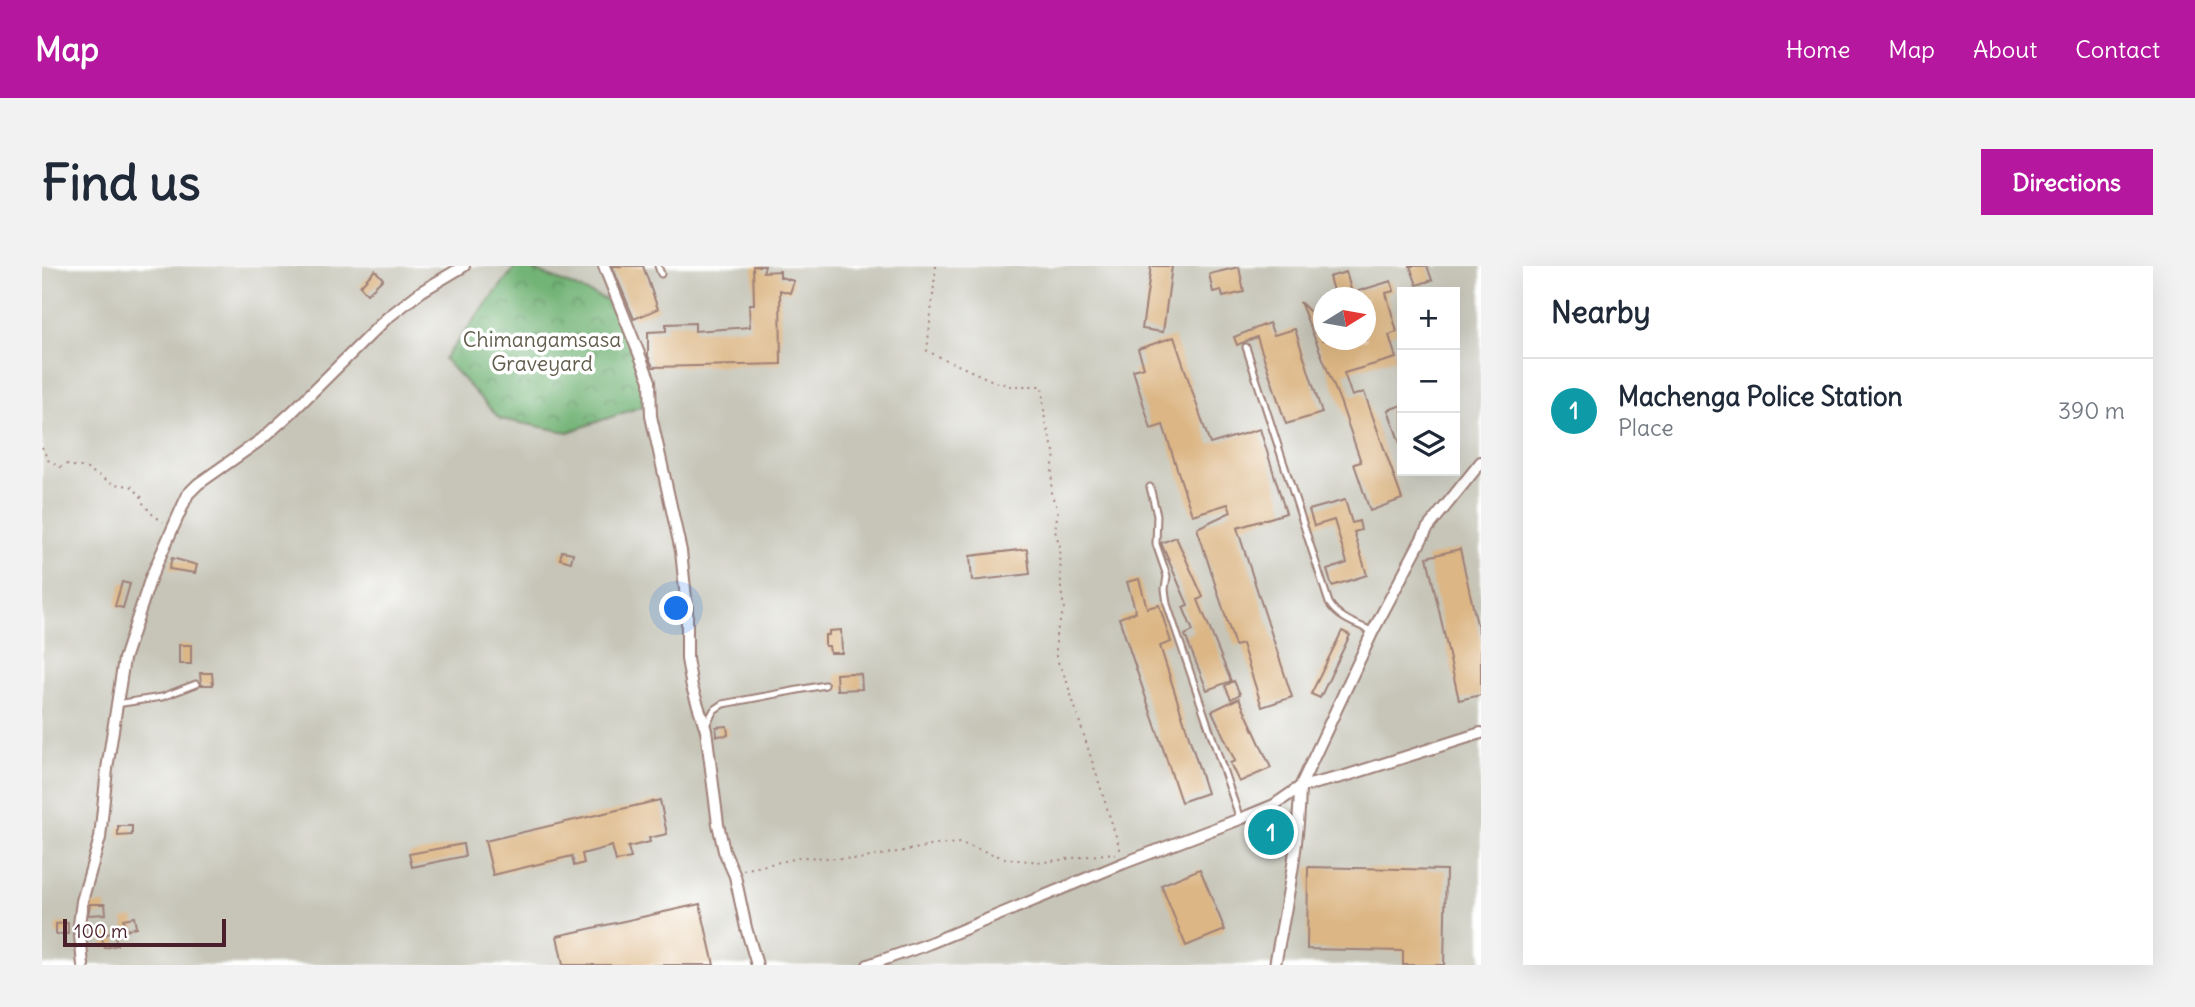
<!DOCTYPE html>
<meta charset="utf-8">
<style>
body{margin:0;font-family:Delius,sans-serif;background:#f2f2f3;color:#1f2937}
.controls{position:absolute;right:21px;top:21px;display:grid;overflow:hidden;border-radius:0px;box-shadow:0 7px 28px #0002}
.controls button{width:63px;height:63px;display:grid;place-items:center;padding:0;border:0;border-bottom:2px solid #e0e1e3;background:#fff;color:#1f2937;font:35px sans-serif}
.compass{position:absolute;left:1271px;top:21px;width:63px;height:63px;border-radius:50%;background:#fff;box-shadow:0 7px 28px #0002;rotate:79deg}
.scale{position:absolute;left:21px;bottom:18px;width:163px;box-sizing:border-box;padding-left:7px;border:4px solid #4a1f2b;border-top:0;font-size:19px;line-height:24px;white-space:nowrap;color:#4a1f2b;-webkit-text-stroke:5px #fff;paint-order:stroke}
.you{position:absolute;left:635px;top:343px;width:24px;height:24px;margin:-18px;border:5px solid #fff;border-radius:50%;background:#1a73e8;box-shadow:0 0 0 10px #1a73e833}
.badge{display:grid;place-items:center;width:46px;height:46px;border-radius:50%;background:#b5179e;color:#fff;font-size:23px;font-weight:700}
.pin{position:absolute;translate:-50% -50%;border:4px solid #fff;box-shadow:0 2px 7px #0006}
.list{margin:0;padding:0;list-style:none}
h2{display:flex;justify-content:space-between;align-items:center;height:91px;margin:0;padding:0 28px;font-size:30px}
h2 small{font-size:23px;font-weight:400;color:#747a83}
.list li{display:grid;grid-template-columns:46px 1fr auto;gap:21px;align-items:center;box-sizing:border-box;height:105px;padding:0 28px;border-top:2px solid #e0e1e3}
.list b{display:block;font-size:26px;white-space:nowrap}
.list p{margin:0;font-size:23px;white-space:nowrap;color:#747a83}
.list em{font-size:23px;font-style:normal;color:#747a83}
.icon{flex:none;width:38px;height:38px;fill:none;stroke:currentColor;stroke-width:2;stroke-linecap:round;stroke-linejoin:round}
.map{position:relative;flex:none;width:1439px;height:699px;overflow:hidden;border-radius:0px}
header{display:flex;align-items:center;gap:42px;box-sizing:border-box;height:98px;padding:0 35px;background:#b5179e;color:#fff}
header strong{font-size:33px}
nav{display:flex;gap:38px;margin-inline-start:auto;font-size:24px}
.intro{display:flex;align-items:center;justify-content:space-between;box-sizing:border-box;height:168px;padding:0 42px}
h1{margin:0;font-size:49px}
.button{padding:18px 32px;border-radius:0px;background:#b5179e;color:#fff;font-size:24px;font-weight:700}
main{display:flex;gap:42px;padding:0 42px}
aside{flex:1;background:#fff;border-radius:0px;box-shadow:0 7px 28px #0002}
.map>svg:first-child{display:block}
</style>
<header>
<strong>Map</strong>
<nav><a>Home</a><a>Map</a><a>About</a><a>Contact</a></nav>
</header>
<div class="intro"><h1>Find us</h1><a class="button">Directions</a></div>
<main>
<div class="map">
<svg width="1439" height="699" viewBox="0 0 1439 699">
<defs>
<pattern id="forest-crowns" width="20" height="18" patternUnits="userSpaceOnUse" patternTransform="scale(1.75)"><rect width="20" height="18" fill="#72b376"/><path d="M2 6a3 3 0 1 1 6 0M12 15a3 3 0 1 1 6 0" fill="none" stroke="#609161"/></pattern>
</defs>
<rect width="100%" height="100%" fill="#fff"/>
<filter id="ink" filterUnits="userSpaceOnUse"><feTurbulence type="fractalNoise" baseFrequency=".0143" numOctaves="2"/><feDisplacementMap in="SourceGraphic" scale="14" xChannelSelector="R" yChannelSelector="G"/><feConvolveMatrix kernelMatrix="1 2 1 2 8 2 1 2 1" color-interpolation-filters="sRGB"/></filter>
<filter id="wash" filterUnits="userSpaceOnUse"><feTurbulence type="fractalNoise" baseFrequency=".00686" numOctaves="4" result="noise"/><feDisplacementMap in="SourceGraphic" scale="28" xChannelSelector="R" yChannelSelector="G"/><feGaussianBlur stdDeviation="1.57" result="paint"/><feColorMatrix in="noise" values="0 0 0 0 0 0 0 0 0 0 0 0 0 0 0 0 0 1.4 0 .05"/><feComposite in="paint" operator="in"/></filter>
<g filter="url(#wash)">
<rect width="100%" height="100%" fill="#f3e0c6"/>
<path fill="#c6c5b8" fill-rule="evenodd" d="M0,0H1439V699H0ZM1360,26H1413V205H1360ZM1282,32H1324V74H1282Z"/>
<path fill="url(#forest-crowns)" stroke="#5e6950" stroke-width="2" d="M474,0H482L572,37L605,117L601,140L526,166L458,153L402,93Z"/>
<g id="blocks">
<g fill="#dcb684">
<path d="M570,0H601L616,43L592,53Z"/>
<path d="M711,0H723L721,6L738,5V11L752,15L748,27L738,24L739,98L611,101L606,90V66L624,65V58L653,57V65L708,61L707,38H712Z"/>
<path d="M1109,0H1130L1121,66L1100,63Z"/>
<path d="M1368,0H1385L1390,14L1375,19Z"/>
<path d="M1197,1L1202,26L1181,31L1179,24L1171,26L1167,8Z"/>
<path d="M333,4L341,13L325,28L318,20Z"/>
<path d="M1304,6L1310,27L1349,15L1352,25L1344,27L1355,66L1347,69L1354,92L1302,107L1310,130L1322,126L1360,233L1328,245L1312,198L1319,196L1298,135L1258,36L1275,53L1281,74H1324V32H1293L1287,11Z"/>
<path d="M1227,57L1232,69L1253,63L1280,147L1244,158L1215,71L1195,79L1192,71Z"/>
<path d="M1132,71L1168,178L1218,163L1244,247L1195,262L1250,431L1220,441L1200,378L1193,380L1155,262L1189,246L1186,238L1150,249L1121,159L1109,163L1091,104L1102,101L1096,83Z"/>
<path d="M1360,139V180H1359L1346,144Z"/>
<path d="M1303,234L1310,257L1317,255L1319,264L1312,266L1325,309L1290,320L1285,304L1305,297L1292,254L1272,260L1267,244Z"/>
<path d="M1134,271L1161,331L1156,334L1189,415L1165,424L1143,369L1151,365L1141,341L1146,339L1119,277Z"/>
<path d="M985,283L988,308L930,315L928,290Z"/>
<path d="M1418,283L1439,376V429L1417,434L1385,291Z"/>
<path d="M520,285L531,287L529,296L518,293Z"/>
<path d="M130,292L155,299L153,307L127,303Z"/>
<path d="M1097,313L1105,342L1117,339L1129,376L1118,380L1165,527L1139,536L1077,352L1094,346L1085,316Z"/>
<path d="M80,316L88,318L81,342L73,340Z"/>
<path d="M799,364L800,387H788L787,380H783V369H787V365Z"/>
<path d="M1300,365L1308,369L1278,432L1269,428Z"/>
<rect x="137" y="379" width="12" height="19"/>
<path d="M158,407H170L171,419H159Z"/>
<path d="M808,407L819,408L820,423L795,424L794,408Z"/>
<path d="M1192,415L1198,428L1189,433L1183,420Z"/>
<path d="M1197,432L1229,502L1197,516L1188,497L1193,495L1170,445Z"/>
<path d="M685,460L686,469L675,470L674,461Z"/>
<path d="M618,534L625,568L607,572L608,576L586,581L589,592L574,595L570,580L540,588L542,597L532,600L530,590L451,609L443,575Z"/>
<path d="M1231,553L1240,573L1226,578L1218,559Z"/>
<path d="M76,560H90V569L76,570Z"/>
<path d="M421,578L423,590L370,601L367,588Z"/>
<path d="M1266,601L1404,604L1402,699H1361V685L1265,683Z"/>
<path d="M1158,603L1183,664L1144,680L1119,619Z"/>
<path d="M48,638H63L64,648L46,649Z"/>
<path d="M658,638L672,699H521L515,670Z"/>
<path d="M92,651L94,661L84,664L81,653Z"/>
<path d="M26,657V668H14V658Z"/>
<path d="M72,666L75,679L63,682L59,670Z"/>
</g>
</g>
</g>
<g filter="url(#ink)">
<use href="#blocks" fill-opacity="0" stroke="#9e8078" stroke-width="2"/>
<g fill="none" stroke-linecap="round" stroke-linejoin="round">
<defs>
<g id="lane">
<path d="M616,0L619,8"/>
<path d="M1204,81L1287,337C1297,353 1314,358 1330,365"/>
<path d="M1108,221L1115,249L1114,278L1125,310L1123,323L1125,338L1198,553"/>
<path d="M74,438L120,431L154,418"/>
<path d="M665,457L672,444L681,438L783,419"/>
</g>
<g id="street">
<path d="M562,0L608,115L609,150L639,285L645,342V393L650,421L664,464L676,558L682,585L693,610L704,662L715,699"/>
<path d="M41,699L37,659L40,635L58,572L65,503L82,393L109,311L146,228L156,218L220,173L250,146L345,52L380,25L422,0"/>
<path d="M826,699L881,680L1082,597L1198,553L1232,539L1258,521L1331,365L1385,263L1439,196"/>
<path d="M1233,699C1244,640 1257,581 1258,521L1303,510L1439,467"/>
</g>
</defs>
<use href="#lane" stroke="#9e8078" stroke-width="9"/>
<use href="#street" stroke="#9e8078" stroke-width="14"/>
<g stroke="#9e8078" stroke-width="2" stroke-dasharray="2 5" stroke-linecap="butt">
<path d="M894,0L885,85L951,115L968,120H1000L1003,155L1013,189L1010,204L1009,228L1016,243L1013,265L1018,280L1019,323L1022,343L1014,368V392L1024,413L1079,586"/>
<path d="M0,181L6,194L18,201L26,198L34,201H42L72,218L89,220L99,230L100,236L111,249L121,256"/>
<path d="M701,604L761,591L817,593L894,579L918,577L965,593L1001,596L1071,587L1073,589"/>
</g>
<use href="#lane" stroke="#fff" stroke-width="5"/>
<use href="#street" stroke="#fff" stroke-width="10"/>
</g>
</g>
<g text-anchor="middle" stroke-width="7" stroke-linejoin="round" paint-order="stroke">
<g font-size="21" fill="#625d4c" stroke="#fff">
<text x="500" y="81">Chimangamsasa<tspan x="500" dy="24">Graveyard</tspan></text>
</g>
</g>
</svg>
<div class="controls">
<button>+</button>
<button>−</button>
<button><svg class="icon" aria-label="layers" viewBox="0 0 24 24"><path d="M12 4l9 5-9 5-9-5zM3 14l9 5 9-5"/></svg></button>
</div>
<svg class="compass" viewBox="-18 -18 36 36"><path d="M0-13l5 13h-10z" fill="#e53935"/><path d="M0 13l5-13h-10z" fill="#747a83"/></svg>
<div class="scale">100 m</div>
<div class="you"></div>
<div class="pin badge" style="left:1229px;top:566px;background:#0f9aa8">1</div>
</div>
<aside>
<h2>Nearby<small></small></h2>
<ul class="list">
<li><span class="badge" style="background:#0f9aa8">1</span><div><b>Machenga Police Station</b><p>Place</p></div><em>390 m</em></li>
</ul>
</aside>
</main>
